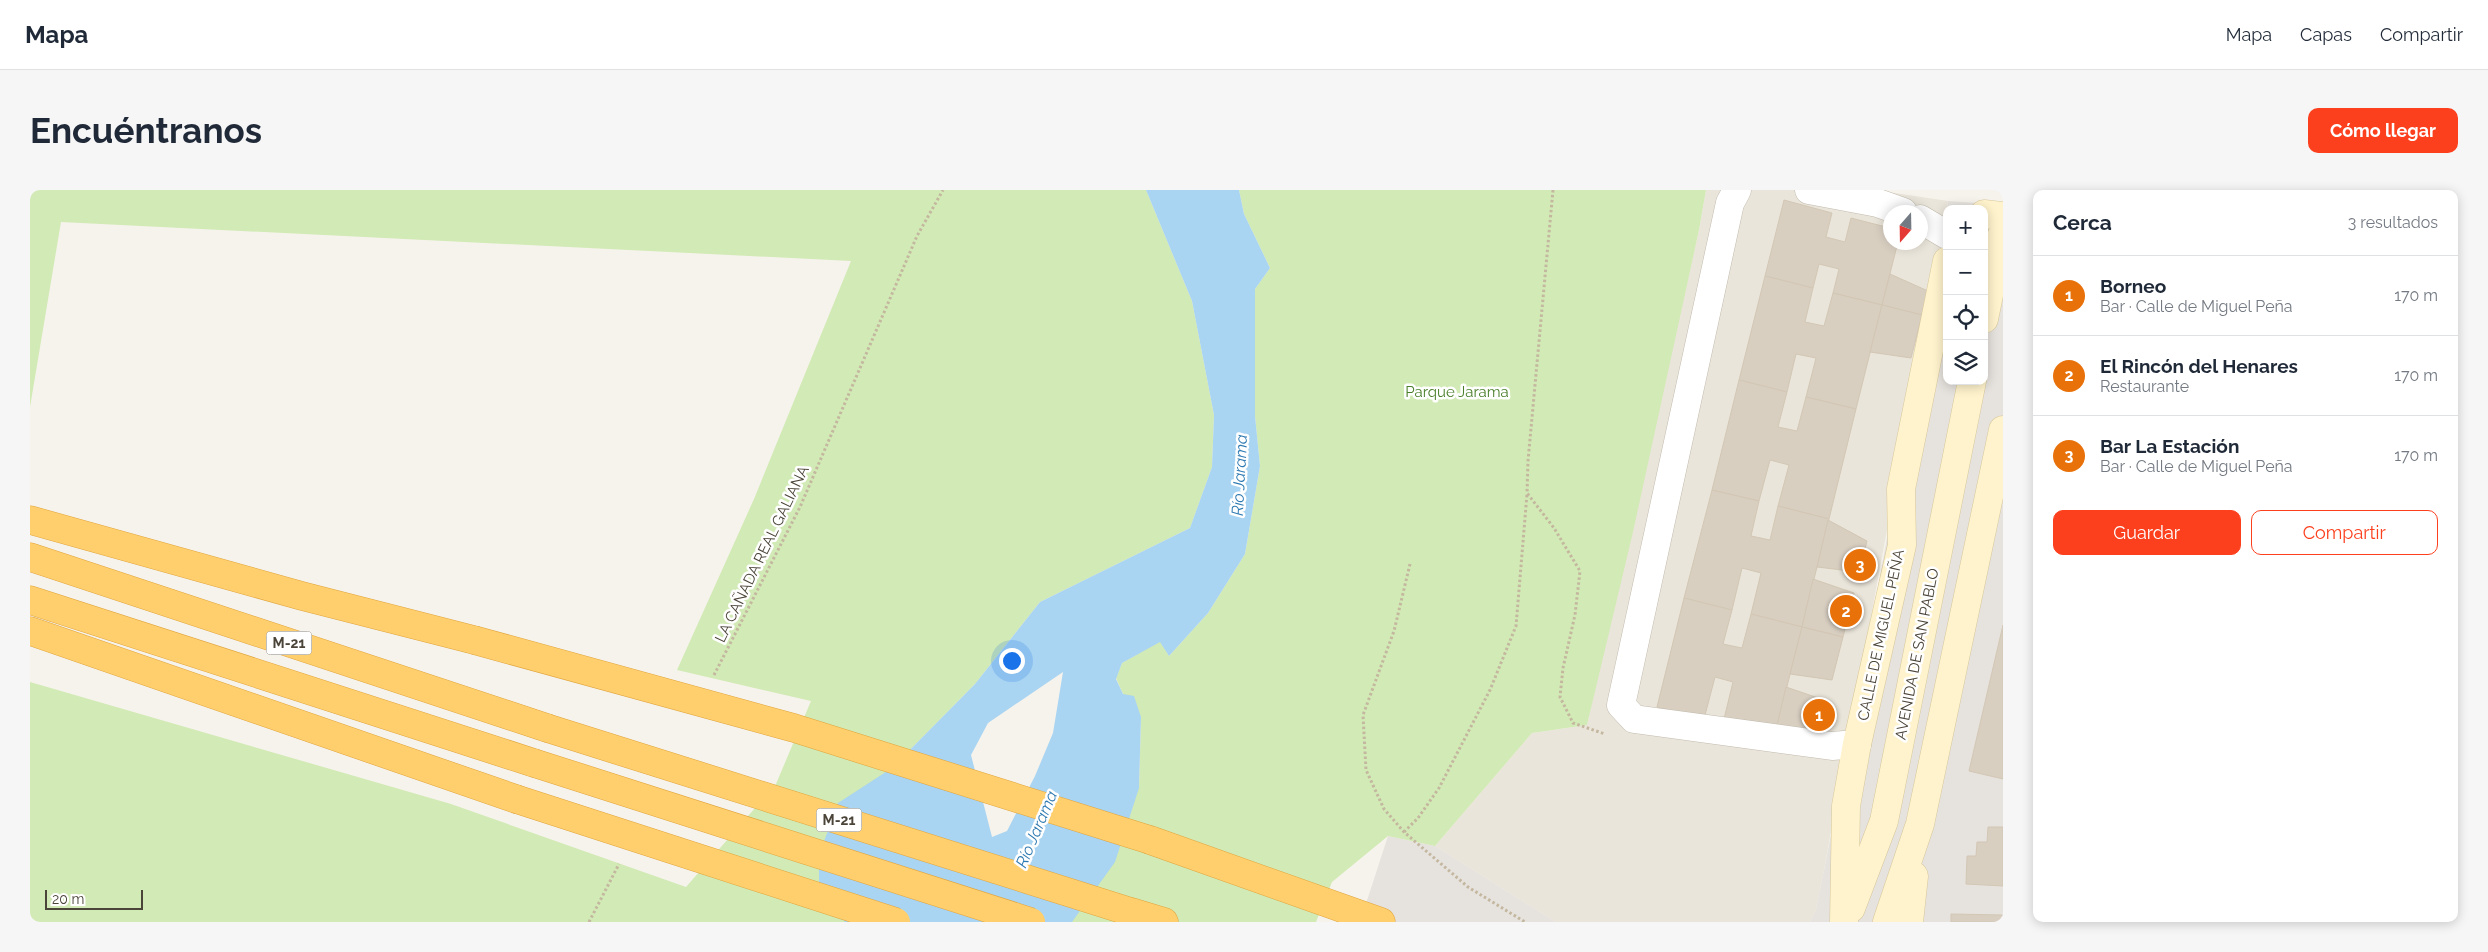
<!DOCTYPE html>
<html lang="es">
<meta charset="utf-8">
<style>
body{margin:0;font-family:Raleway,sans-serif;background:#f6f6f7;color:#1f2937}
.controls{position:absolute;right:15px;top:15px;display:grid;overflow:hidden;border-radius:10px;box-shadow:0 2px 12px #0003}
.controls button{width:45px;height:45px;display:grid;place-items:center;padding:0;border:0;border-bottom:1px solid #e0e1e3;background:#fff;color:#1f2937;font:25px sans-serif}
.compass{position:absolute;left:1853px;top:15px;width:45px;height:45px;border-radius:50%;background:#fff;box-shadow:0 2px 12px #0003;rotate:200deg}
.scale{position:absolute;left:15px;bottom:12px;width:98px;box-sizing:border-box;padding-left:5px;border:2px solid #4b4439;border-top:0;font-size:14px;line-height:18px;white-space:nowrap;color:#4b4439;-webkit-text-stroke:4px #fff;paint-order:stroke}
.you{position:absolute;left:981px;top:470px;width:18px;height:18px;margin:-12px;border:4px solid #fff;border-radius:50%;background:#1a73e8;box-shadow:0 0 0 8px #1a73e833}
.badge{display:grid;place-items:center;width:32px;height:32px;border-radius:50%;background:#fc3f1d;color:#fff;font-size:16px;font-weight:700}
.pin{position:absolute;translate:-50% -50%;border:2px solid #fff;box-shadow:0 1px 5px #0006}
.list{margin:0;padding:0;list-style:none}
h2{display:flex;justify-content:space-between;align-items:center;height:65px;margin:0;padding:0 20px;font-size:21px}
h2 small{font-size:16px;font-weight:400;color:#747a83}
.list li{display:grid;grid-template-columns:32px 1fr auto;gap:15px;align-items:center;box-sizing:border-box;height:80px;padding:0 20px;border-top:1px solid #e0e1e3}
.list b{display:block;font-size:19px;white-space:nowrap}
.list p{margin:0;font-size:16px;white-space:nowrap;color:#747a83}
.list em{font-size:16px;font-style:normal;color:#747a83}
.actions{display:flex;gap:10px;padding:15px 20px}
.actions a{flex:1;padding:11px 0;border:1px solid #fc3f1d;border-radius:10px;text-align:center;font-size:18px;color:#fc3f1d}
.actions .main{background:#fc3f1d;color:#fff}
.icon{flex:none;width:28px;height:28px;fill:none;stroke:currentColor;stroke-width:2;stroke-linecap:round;stroke-linejoin:round}
.map{position:relative;flex:none;width:1973px;height:732px;overflow:hidden;border-radius:10px}
header{display:flex;align-items:center;gap:30px;box-sizing:border-box;height:70px;padding:0 25px;background:#fff;border-bottom:1px solid #e0e1e3}
header strong{font-size:24px}
nav{display:flex;gap:28px;margin-inline-start:auto;font-size:18px}
.intro{display:flex;align-items:center;justify-content:space-between;box-sizing:border-box;height:120px;padding:0 30px}
h1{margin:0;font-size:35px}
.button{padding:12px 22px;border-radius:10px;background:#fc3f1d;color:#fff;font-size:18px;font-weight:700}
main{display:flex;gap:30px;padding:0 30px}
aside{flex:1;background:#fff;border-radius:10px;box-shadow:0 2px 12px #0003}
.map>svg:first-child{display:block}
</style>
<header>
<strong>Mapa</strong>
<nav><a>Mapa</a><a>Capas</a><a>Compartir</a></nav>
</header>
<div class="intro"><h1>Encuéntranos</h1><a class="button">Cómo llegar</a></div>
<main>
<div class="map">
<svg width="1973" height="732" viewBox="0 0 1973 732">
<rect width="100%" height="100%" fill="#f6f3ec"/>
<path fill="#eae5da" fill-rule="evenodd" d="M1676,0H1845L1918,11L1793,685L1786,719L1780,732H1526L1405,656L1502,543L1557,535L1669,40ZM1860,22H1890V52H1860Z"/>
<g fill="#e6e2dd">
<path d="M1918,11L1973,15V732H1780L1786,719L1793,685L1824,528L1917,20V191H1954V19H1917Z"/>
<path d="M1358,646L1405,656L1526,732H1330Z"/>
</g>
<path fill="#d2eab5" d="M0,0H1116L1162,111L1184,225L1182,277L1160,338L1010,412L945,494L862,578L957,664L1109,598L1111,527L1093,504L1086,488L1092,473L1130,451L1139,466L1178,423L1215,364L1230,276L1225,226V99L1240,78L1214,24L1209,0H1676L1669,40L1603,342L1557,535L1502,543L1405,656L1358,646L1302,692L1286,732H0V492L421,614L656,697L746,594L781,511L647,480L724,309L821,71L31,32L0,217Z"/>
<path fill="#a9d4f2" fill-rule="evenodd" d="M1116,0H1209L1214,24L1240,78L1225,99V226L1230,276L1215,364L1178,423L1139,466L1130,452L1092,473L1086,489L1093,504L1104,506L1111,527L1109,598L1085,672L1042,732H815L789,700V665L808,613L862,578L945,494L1010,412L1160,338L1182,277L1184,225L1162,111ZM1033,482L1023,543L1005,586L977,641L962,647L941,565L958,533Z"/>
<g fill="#d8cfc1" stroke="#d3c7b4">
<path d="M1754,10L1802,23L1796,47L1815,52L1821,28L1860,38V52H1868L1852,115L1803,103L1809,79L1789,74L1783,98L1735,86Z"/>
<path d="M1860,84L1898,101L1892,125L1852,115Z"/>
<path d="M1735,86L1783,98L1775,132L1794,136L1803,103L1852,115L1826,219L1776,207L1786,168L1766,164L1757,202L1709,190Z"/>
<path d="M1852,115L1892,125L1881,168L1840,162Z"/>
<path d="M1709,190L1757,202L1748,237L1767,241L1776,207L1826,219L1799,329L1748,316L1759,275L1740,270L1729,311L1682,300Z"/>
<path d="M1682,300L1729,311L1721,346L1740,350L1748,316L1799,329L1772,437L1721,424L1731,383L1712,378L1702,420L1654,408Z"/>
<path d="M1798,330L1837,351L1829,382L1787,377Z"/>
<path d="M1783,389L1824,403L1813,447L1772,437Z"/>
<path d="M1654,408L1702,420L1693,454L1712,458L1721,424L1772,437L1745,544L1693,533L1703,492L1685,487L1674,529L1627,517Z"/>
<path d="M1973,435V589L1939,581Z"/>
<path d="M1772,437L1813,447L1802,490L1760,484Z"/>
<path d="M1756,497L1797,511L1787,543L1745,544Z"/>
<path d="M1958,637H1973V696L1936,694L1937,666H1946L1947,652H1957Z"/>
<path d="M1921,724L1973,725V732H1921Z"/>
</g>
<g fill="none" stroke-linecap="round" stroke-linejoin="round">
<defs>
<g id="street">
<path d="M1707,0L1700,13L1591,515L1604,529L1802,556L1827,554"/>
<path d="M1779,0L1848,13L1873,22"/>
<path d="M1890,29L1917,45"/>
</g>
<g id="secondary">
<path d="M1954,24L1973,26"/>
<path d="M1954,129L1971,47"/>
<path d="M1821,718L1854,631L1942,191"/>
<path d="M1814,732L1816,616L1827,554L1872,355L1871,299L1917,71"/>
<path d="M1857,732L1890,634L1973,240"/>
<path d="M1879,732L1884,686"/>
</g>
<g id="highway">
<path d="M0,330L272,406L444,450"/>
<path d="M0,367L517,538"/>
<path d="M0,410L504,573"/>
<path d="M0,441L486,609"/>
<path d="M1120,650L1351,732"/>
<path d="M1101,722L1134,732"/>
</g>
</defs>
<use href="#street" stroke="#c2bbae" stroke-width="29"/>
<use href="#secondary" stroke="#d6c79b" stroke-width="29"/>
<use href="#highway" stroke="#e0a43c" stroke-width="29"/>
<g stroke="#c4b79f" stroke-width="3" stroke-dasharray="2.5 2.5" stroke-linecap="butt">
<path d="M1523,0L1498,271L1497,303L1524,338L1550,381L1545,425L1533,478L1530,507L1543,533L1575,544"/>
<path d="M1380,374L1364,441L1333,525L1336,580L1354,619L1374,642L1438,697L1495,732"/>
<path d="M684,485L770,317L887,46L913,0"/>
<path d="M1374,642L1388,628L1409,598L1460,500L1486,436L1497,304"/>
<path d="M559,732L589,674"/>
</g>
<use href="#street" stroke="#fff" stroke-width="28"/>
<use href="#secondary" stroke="#fff3cd" stroke-width="28"/>
<use href="#highway" stroke="#ffcf6e" stroke-width="28"/>
<defs>
<g id="highway-bridge">
<path d="M444,450L764,538L1120,650"/>
<path d="M517,538L1101,722"/>
<path d="M504,573L1001,732"/>
<path d="M486,609L866,732"/>
</g>
</defs>
<use href="#highway-bridge" stroke="#e0a43c" stroke-width="29" stroke-linecap="butt"/>
<use href="#highway-bridge" stroke="#ffcf6e" stroke-width="28"/>
</g>
<g text-anchor="middle" stroke-width="5" stroke-linejoin="round" paint-order="stroke">
<g fill="#fff" stroke="#817c74" stroke-width="1">
<rect x="236.5" y="441.5" width="45" height="23" rx="4"/>
<rect x="786.5" y="618.5" width="45" height="23" rx="4"/>
</g>
<g font-size="14" font-weight="bold" fill="#4b4439">
<text x="259" y="458">M-21</text>
<text x="809" y="635">M-21</text>
</g>
<g font-size="15" fill="#4a7f2a" stroke="#fff">
<text x="1427" y="207">Parque Jarama</text>
</g>
<g font-size="15" fill="#4b4439" stroke="#fff">
<text transform="translate(732 364) rotate(-64)" y="5">LA CAÑADA REAL GALIANA</text>
<text transform="translate(1851 445) rotate(-78)" y="5">CALLE DE MIGUEL PEÑA</text>
<text transform="translate(1887 464) rotate(-79)" y="5">AVENIDA DE SAN PABLO</text>
</g>
<g font-size="16" font-style="italic" fill="#2e7ab2" stroke="#fff">
<text transform="translate(1209 285) rotate(-87)" y="6">Río Jarama</text>
<text transform="translate(1006 639) rotate(-67)" y="6">Río Jarama</text>
</g>
</g>
</svg>
<div class="controls">
<button>+</button>
<button>−</button>
<button><svg class="icon" aria-label="locate" viewBox="0 0 24 24"><circle cx="12" cy="12" r="6"/><path d="M12 2v4M12 18v4M2 12h4M18 12h4"/></svg></button>
<button><svg class="icon" aria-label="layers" viewBox="0 0 24 24"><path d="M12 4l9 5-9 5-9-5zM3 14l9 5 9-5"/></svg></button>
</div>
<svg class="compass" viewBox="-18 -18 36 36"><path d="M0-13l5 13h-10z" fill="#e53935"/><path d="M0 13l5-13h-10z" fill="#747a83"/></svg>
<div class="scale">20 m</div>
<div class="you"></div>
<div class="pin badge" style="left:1789px;top:525px;background:#e8710a">1</div>
<div class="pin badge" style="left:1816px;top:421px;background:#e8710a">2</div>
<div class="pin badge" style="left:1830px;top:375px;background:#e8710a">3</div>
</div>
<aside>
<h2>Cerca<small>3 resultados</small></h2>
<ul class="list">
<li><span class="badge" style="background:#e8710a">1</span><div><b>Borneo</b><p>Bar · Calle de Miguel Peña</p></div><em>170 m</em></li>
<li><span class="badge" style="background:#e8710a">2</span><div><b>El Rincón del Henares</b><p>Restaurante</p></div><em>170 m</em></li>
<li><span class="badge" style="background:#e8710a">3</span><div><b>Bar La Estación</b><p>Bar · Calle de Miguel Peña</p></div><em>170 m</em></li>
</ul>
<div class="actions"><a class="main">Guardar</a><a>Compartir</a></div>
</aside>
</main>
